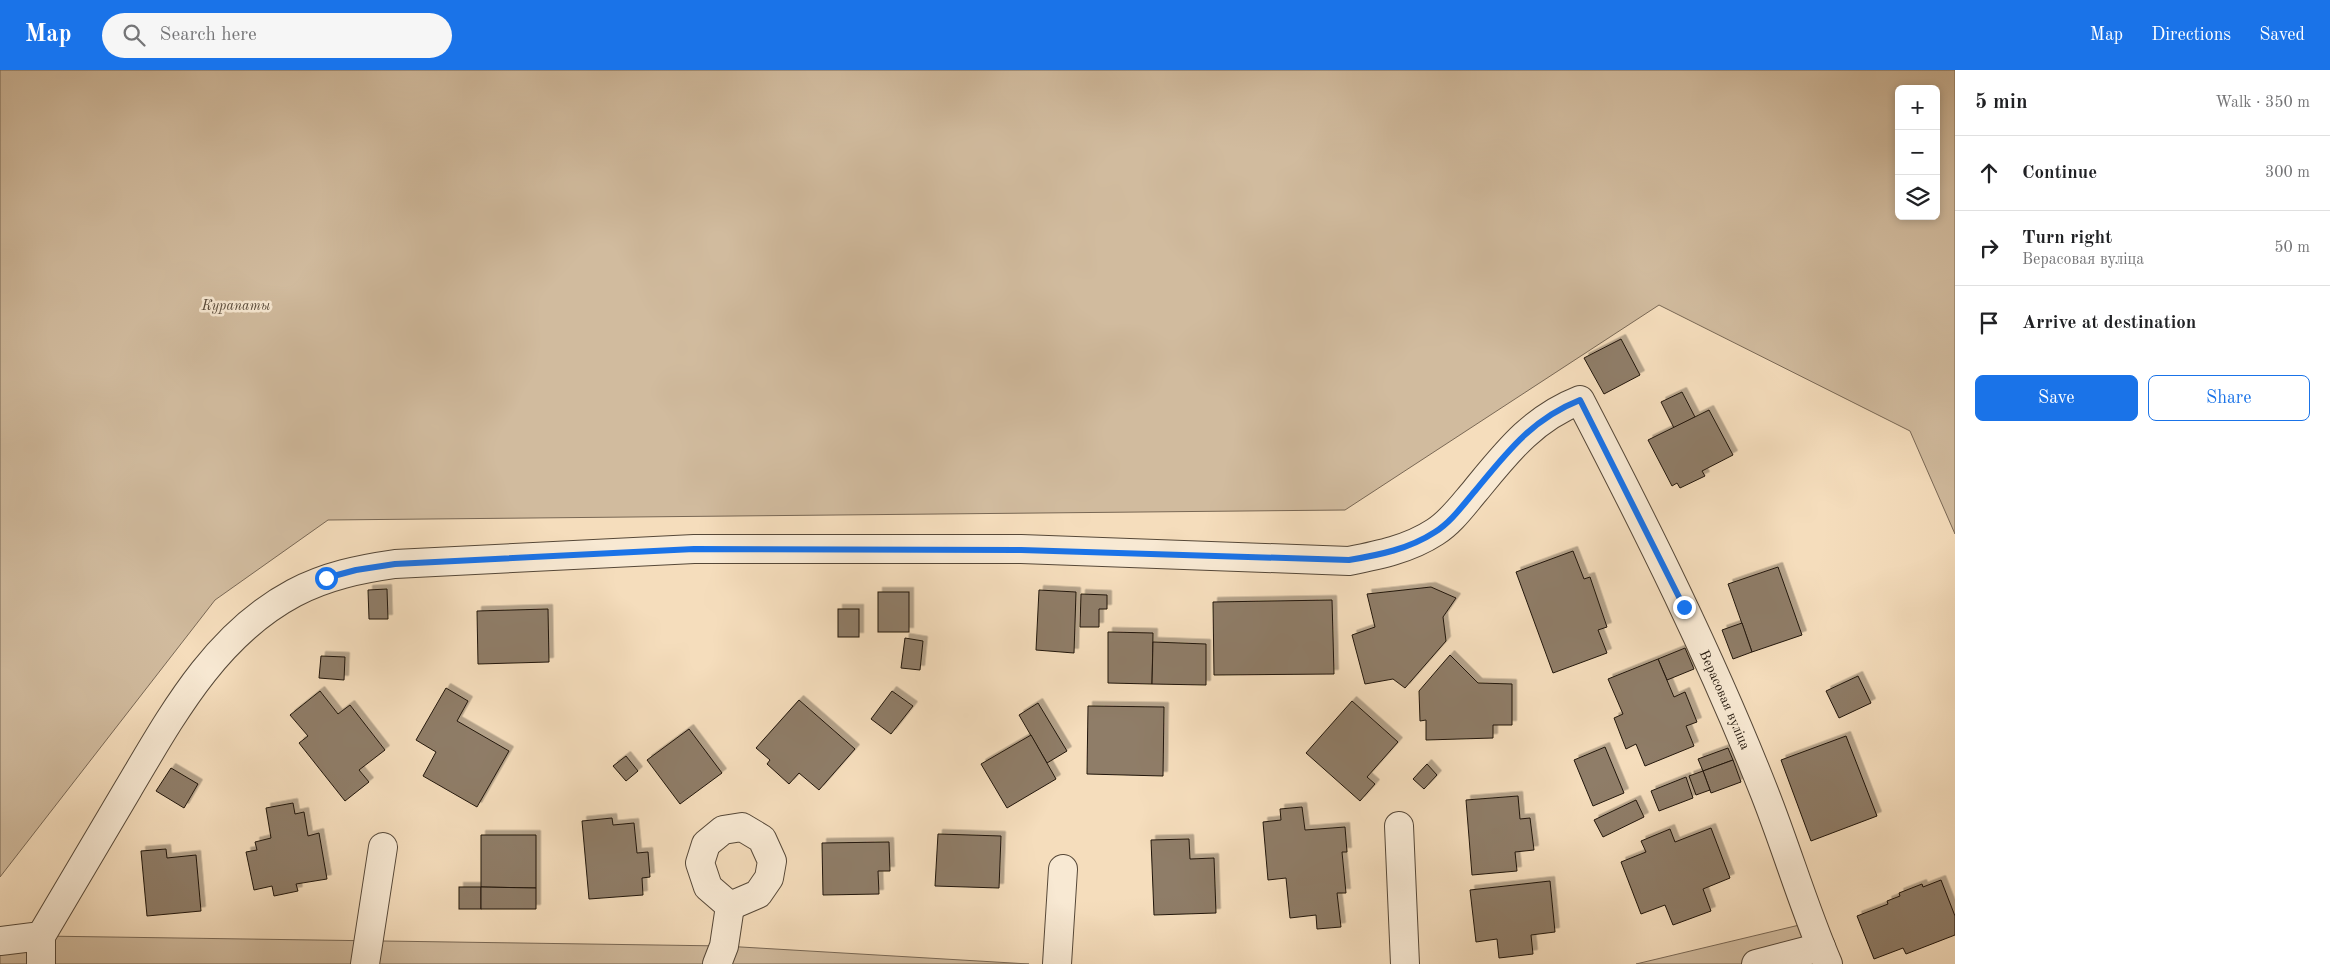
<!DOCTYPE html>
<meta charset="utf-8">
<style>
body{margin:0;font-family:"Old Standard TT",serif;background:#f6f6f6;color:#202124}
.controls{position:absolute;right:15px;top:15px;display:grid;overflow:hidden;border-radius:8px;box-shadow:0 2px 8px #0003}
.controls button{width:45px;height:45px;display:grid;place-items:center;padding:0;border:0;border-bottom:1px solid #e0e0e0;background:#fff;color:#202124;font:25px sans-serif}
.stop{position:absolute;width:15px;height:15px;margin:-11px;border:4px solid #1a73e8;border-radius:50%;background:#fff}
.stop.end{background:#1a73e8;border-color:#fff;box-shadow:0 1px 5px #0008}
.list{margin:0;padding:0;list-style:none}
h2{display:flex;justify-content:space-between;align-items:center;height:65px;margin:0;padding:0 20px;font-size:21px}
h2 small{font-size:16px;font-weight:400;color:#757577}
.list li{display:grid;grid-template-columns:32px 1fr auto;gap:15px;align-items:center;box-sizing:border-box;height:75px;padding:0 20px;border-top:1px solid #e0e0e0}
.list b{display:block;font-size:19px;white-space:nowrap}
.list p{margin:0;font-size:16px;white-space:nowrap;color:#757577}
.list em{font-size:16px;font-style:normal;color:#757577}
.actions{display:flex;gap:10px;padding:15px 20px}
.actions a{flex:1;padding:11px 0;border:1px solid #1a73e8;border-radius:8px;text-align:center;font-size:18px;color:#1a73e8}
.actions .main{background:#1a73e8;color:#fff}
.icon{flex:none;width:28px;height:28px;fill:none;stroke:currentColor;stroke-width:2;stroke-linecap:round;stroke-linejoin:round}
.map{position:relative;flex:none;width:1955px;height:894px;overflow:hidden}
header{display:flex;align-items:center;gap:30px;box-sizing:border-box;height:70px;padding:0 25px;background:#1a73e8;color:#fff}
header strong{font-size:24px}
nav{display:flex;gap:28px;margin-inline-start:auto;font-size:18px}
.search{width:350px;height:45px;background:#f6f6f6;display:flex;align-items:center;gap:12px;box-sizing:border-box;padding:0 18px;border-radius:28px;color:#757577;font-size:19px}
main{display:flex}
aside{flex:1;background:#fff}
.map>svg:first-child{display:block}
</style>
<header>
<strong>Map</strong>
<div class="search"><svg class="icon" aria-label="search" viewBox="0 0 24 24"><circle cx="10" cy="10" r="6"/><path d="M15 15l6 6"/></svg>Search here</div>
<nav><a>Map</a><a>Directions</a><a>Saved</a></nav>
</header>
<main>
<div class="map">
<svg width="1955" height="894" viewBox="0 0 1955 894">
<defs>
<filter id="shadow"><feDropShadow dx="4.5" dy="-4.5" stdDeviation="0" flood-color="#0004"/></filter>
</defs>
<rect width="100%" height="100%" fill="#f5ddbc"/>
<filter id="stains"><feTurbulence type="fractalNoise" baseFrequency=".004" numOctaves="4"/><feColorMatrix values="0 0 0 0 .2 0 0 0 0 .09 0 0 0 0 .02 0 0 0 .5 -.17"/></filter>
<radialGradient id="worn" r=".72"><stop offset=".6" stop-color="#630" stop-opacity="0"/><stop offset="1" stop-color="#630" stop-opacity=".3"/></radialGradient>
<g fill="#d1bb9e" stroke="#796855" fill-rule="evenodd">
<path d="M0,0H1955V464L1910,361L1659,235L1345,440L328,450L215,530L0,807ZM1899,19H1936V146H1899Z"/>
<path d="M1812,852L1828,894H1636Z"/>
<path d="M41,866L724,876L1029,894H0V872Z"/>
</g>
<g fill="#8f7d68" stroke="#21160c" filter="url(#shadow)">
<path d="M1621,269L1640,305L1604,324L1584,288Z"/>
<path d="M1682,322L1695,347L1674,358L1661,332Z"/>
<path d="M1709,340L1733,385L1702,401L1705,406L1680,418L1677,413L1672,416L1648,370Z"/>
<path d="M1573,481L1584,509L1590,507L1607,557L1598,560L1607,583L1553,603L1516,502Z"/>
<path d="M1778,497L1802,565L1752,582L1728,514Z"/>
<path d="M1431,517L1456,528L1443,547L1446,571L1405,618L1393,609L1365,614L1352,565L1375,557L1367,524Z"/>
<path d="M387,519L388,549H369L368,520Z"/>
<path d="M1039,520L1076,522L1074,583L1036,580Z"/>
<rect x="878" y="522" width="31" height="40"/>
<path d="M1081,524L1107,525V539H1099V557H1080Z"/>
<path d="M1332,530L1334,604L1214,605L1213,532Z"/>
<path d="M548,539L549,592L478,594L477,541Z"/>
<rect x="838" y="539" width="21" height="28"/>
<path d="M1742,553L1752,582L1733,589L1722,560Z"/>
<path d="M1108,562L1153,563L1152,614L1108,613Z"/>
<path d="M905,568L923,571L920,600L901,598Z"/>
<path d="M1153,572L1206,574V615L1152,614Z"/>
<path d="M1685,578L1694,599L1667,610L1658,589Z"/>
<path d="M1450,585L1478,613L1512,614V655H1493V668L1426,670V650L1420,651L1419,621Z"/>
<path d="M321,586L345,587L344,610L319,608Z"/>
<path d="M1658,589L1674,627L1685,622L1697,652L1686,656L1694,676L1645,696L1636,674L1626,679L1614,648L1623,644L1608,609Z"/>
<path d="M1858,606L1871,633L1839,648L1826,621Z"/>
<path d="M446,618L468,631L457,651L509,681L477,737L423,706L436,682L416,670Z"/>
<path d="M320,621L338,644L350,635L385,680L359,700L369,712L345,731L299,673L308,666L290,645Z"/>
<path d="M892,621L913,636L891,664L871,649Z"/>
<path d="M799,630L855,679L819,720L799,703L789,714L767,694L770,690L756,678Z"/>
<path d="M1352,631L1398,672L1367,707L1375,714L1360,731L1306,683Z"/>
<path d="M1038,633L1067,681L1047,693L1019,645Z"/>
<path d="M1088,636L1164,637L1163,706L1087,704Z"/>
<path d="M689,659L722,703L680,734L647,690Z"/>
<path d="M1031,665L1056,709L1007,738L981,694Z"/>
<path d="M1846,666L1877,746L1811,771L1781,690Z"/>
<path d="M1605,677L1624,723L1593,736L1574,690Z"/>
<path d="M1728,678L1733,690L1703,701L1698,689Z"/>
<path d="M626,686L638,701L626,711L613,696Z"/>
<path d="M1733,690L1741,712L1711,723L1703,701Z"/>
<path d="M1427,694L1437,705L1424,719L1413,709Z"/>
<path d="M171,698L198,714L184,738L156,721Z"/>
<path d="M1703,701L1710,720L1696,725L1689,706Z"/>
<path d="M1686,707L1693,728L1659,741L1651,721Z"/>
<path d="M1518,726L1520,749L1530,748L1534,780L1515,782L1517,801L1472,805L1466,730Z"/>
<path d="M1636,730L1644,747L1603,767L1594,750Z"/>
<path d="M293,733L295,744L304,742L308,766L319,763L327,809L296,814L298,821L274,826L272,816L254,820L246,782L257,780L255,772L271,768L266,738Z"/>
<path d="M1302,737L1305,760L1345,757L1347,782H1342L1346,823H1337L1341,857L1317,859L1316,845L1290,848L1286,808L1268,810L1263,752L1281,750L1280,739Z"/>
<path d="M612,748L613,755L634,753L637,783L648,782L650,807L642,808L643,825L589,829L582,751Z"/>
<path d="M1711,758L1730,808L1703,819L1711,841L1673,855L1665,835L1641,844L1621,792L1646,782L1641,771L1670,759L1675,772Z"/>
<path d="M938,764L1001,766L999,818L935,816Z"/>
<path d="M481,765H536V818L481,817Z"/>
<path d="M1189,769L1190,789L1214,788L1216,843L1154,845L1151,770Z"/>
<path d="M889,772L890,801H878L879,824L823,825L822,773Z"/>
<path d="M166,779L167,788L196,785L201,841L147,846L141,781Z"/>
<path d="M1941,810L1955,846V865L1906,884L1903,878L1874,889L1857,846L1888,834L1887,831L1900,826L1899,823L1922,814L1923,817Z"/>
<path d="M1550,811L1555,862L1531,865L1533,884L1499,888L1497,869L1476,872L1470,820Z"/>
<rect x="459" y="817" width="22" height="22"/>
<path d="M481,817L536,818V839H481Z"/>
</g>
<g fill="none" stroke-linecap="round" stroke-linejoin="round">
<defs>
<g id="minor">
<path d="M1399,756L1405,894"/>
<path d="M742,757L762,769L772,791L769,808L758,824L730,836L708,817L700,793L706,774L723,760Z"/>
<path d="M0,871L41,866"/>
<path id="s1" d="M41,894V866C70,817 99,768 128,719C172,645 215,565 294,523C326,506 360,499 395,494L694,479H1021L1349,491C1379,485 1409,479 1435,462C1451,452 1463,435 1475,421C1507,382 1532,349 1580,330C1647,459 1712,589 1765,724C1787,780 1804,838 1828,894"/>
<path d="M365,894L383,777"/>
<path d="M717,894L724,876L730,836"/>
<path d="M1057,894L1063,799"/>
<path d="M1756,894L1821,877"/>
</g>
</defs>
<use href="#minor" stroke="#564838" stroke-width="30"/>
<use href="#minor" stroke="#f8e9d3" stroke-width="28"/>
</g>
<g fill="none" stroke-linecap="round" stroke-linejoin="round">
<path stroke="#1a73e8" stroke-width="6" d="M326,508L356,500L395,494L694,479L1021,480L1349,490C1379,485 1409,479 1435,462C1451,452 1463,435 1475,421C1507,382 1532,349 1580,330L1684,537"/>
</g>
<g text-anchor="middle" stroke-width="5" stroke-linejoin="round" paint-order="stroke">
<g font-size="14" font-style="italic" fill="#564838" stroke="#f8e9d3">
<text x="236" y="240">Курапаты</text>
</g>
<g font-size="14" fill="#21160c" stroke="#f8e9d3">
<text dy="5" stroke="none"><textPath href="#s1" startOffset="2142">Верасовая вуліца</textPath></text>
</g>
</g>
<rect width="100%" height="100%" filter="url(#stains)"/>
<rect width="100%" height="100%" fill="url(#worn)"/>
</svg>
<div class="controls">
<button>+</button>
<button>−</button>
<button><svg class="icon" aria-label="layers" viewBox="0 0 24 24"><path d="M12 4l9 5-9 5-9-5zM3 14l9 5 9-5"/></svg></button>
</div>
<div class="stop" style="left:326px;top:508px"></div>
<div class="stop end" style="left:1684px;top:537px"></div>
</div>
<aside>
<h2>5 min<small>Walk · 350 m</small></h2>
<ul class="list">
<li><svg class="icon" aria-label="ahead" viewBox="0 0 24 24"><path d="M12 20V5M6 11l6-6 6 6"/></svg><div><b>Continue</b></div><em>300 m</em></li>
<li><svg class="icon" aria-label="right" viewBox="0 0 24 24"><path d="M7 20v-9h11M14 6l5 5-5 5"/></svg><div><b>Turn right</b><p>Верасовая вуліца</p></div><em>50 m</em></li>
<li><svg class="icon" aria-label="arrive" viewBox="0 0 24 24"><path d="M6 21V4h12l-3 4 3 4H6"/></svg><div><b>Arrive at destination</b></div></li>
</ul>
<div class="actions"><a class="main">Save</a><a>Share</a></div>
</aside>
</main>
